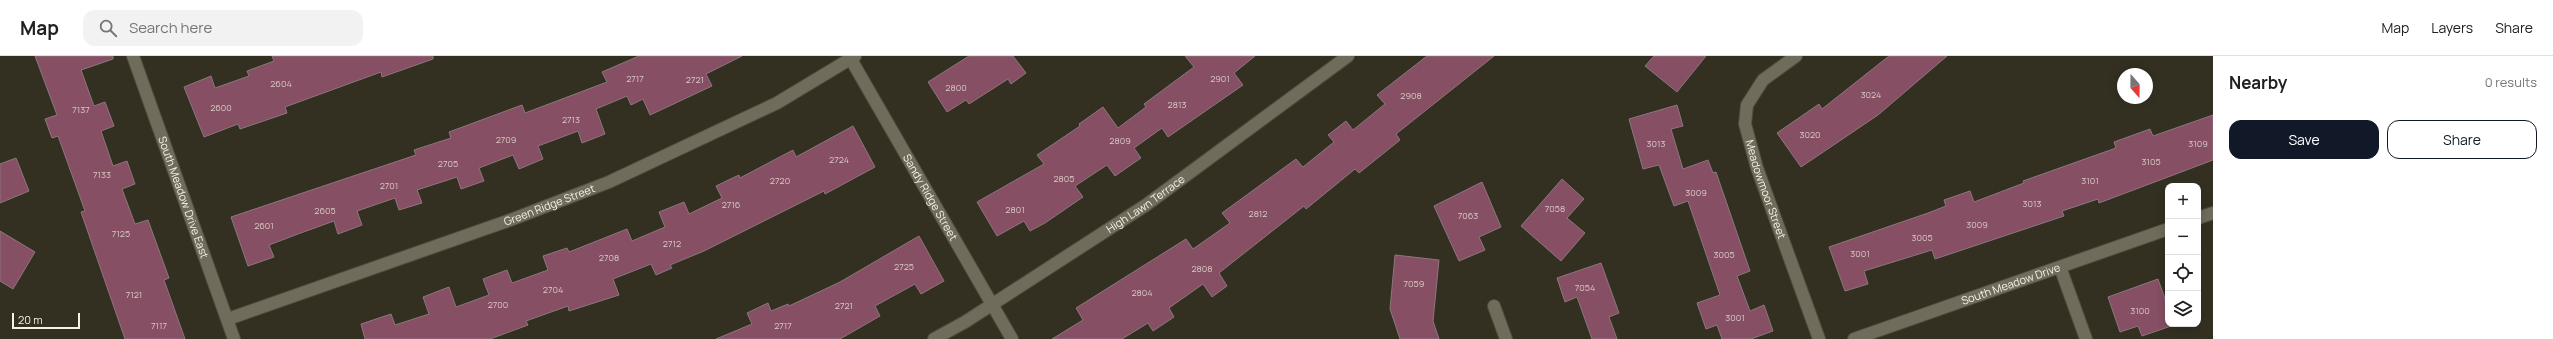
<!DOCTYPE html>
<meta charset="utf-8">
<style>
body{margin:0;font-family:Manrope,sans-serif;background:#f2f2f2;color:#202124}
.controls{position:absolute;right:12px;bottom:12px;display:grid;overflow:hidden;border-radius:8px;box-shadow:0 2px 10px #0003}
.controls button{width:36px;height:36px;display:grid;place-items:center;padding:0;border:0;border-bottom:1px solid #e0e0e0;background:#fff;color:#202124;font:20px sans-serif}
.compass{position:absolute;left:2117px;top:12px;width:36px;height:36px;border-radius:50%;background:#fff;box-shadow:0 2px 10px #0003;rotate:160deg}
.scale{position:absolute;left:12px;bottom:10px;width:68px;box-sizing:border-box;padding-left:4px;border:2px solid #f4f1e7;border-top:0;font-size:11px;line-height:14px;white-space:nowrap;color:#f4f1e7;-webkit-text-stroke:3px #343021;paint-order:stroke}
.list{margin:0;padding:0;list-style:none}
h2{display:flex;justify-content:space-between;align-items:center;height:52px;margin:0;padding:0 16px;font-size:17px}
h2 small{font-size:13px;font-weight:400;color:#757577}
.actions{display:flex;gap:8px;padding:12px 16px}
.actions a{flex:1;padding:9px 0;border:1px solid #111827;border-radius:12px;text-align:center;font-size:14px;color:#111827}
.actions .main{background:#111827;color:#fff}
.icon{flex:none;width:22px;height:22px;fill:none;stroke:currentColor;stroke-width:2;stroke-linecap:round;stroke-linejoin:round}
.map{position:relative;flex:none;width:2213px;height:283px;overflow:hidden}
header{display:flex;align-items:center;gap:24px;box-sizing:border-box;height:56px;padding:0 20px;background:#fff;border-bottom:1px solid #e0e0e0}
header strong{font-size:19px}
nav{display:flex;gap:22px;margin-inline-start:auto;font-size:14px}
.search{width:280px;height:36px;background:#f2f2f2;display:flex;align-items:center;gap:10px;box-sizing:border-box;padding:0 14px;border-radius:12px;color:#757577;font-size:15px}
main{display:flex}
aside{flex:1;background:#fff}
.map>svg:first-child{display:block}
</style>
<header>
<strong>Map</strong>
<div class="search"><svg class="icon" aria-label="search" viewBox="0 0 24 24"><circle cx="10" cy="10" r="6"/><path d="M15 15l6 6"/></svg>Search here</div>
<nav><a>Map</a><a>Layers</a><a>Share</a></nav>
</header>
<main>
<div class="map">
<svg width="2213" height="283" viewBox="0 0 2213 283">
<rect width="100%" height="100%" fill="#343021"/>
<g fill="#864f63" stroke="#8b777e">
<path d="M35,0H113V3L81,14L94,50L105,46L114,70L101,75L113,110L127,105L135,128L122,133L135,168L148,164L169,222L164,224L185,283H125L81,156L85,155L58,80L52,82L45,63L57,59Z"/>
<path d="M272,0H433V3L382,21L381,16L285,51L287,57L240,73L238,68L204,81L184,31L211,20L215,32L249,20L247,15L274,5Z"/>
<path d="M639,0H742L706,18L712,30L650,59L643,43L631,49L627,40L596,53L605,78L582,87L578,75L538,90L543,103L519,113L513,99L479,112L484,125L461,133L457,121L417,134L422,147L399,154L395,142L357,155L362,169L338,178L334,165L298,178L269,189L274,201L248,210L231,161L416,99L414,94L451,82L449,76L522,49L525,57L607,26L602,16Z"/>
<path d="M969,0H1013L1026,17L1011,28L1008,23L969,48L966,44L947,56L928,26Z"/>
<path d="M1185,0H1255L1234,17L1243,29L1168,81L1162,72L1134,92L1141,102L1115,120L1107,109L1075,130L1083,141L1045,167L1030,175L1024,165L997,180L977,146L1044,108L1037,99L1080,70L1079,68L1103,51L1118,72L1146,51L1144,48L1194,11Z"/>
<path d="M1427,0H1494L1396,78L1400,84L1359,117L1355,113L1306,153L1304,150L1219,217L1227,230L1212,241L1203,228L1169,252L1174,261L1153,275L1148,267L1122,283H1052L1083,264L1076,252L1186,183L1193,193L1230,167L1222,157L1296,103L1303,111L1334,86L1328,79L1346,65L1353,74L1385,48L1377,39Z"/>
<path d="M1654,0H1706L1677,36L1645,10Z"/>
<path d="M1889,0H1947L1878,59L1801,111L1777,77L1819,48L1822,53Z"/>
<path d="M1677,49L1683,70L1671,73L1683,113L1708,104L1713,117L1716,116L1750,215L1737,220L1750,255L1764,249L1773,275L1751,283H1722L1717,269L1706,273L1697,247L1720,239L1688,145L1674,150L1659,109L1643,113L1629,63Z"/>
<path d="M2213,59V104L2099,147L2098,143L2062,155L2064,160L1935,203L1932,194L1864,215L1868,228L1845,235L1829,191L1928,157L1946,150L1944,144L1970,135L1974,146L2024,127L2023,125L2116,92L2114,86L2150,73L2153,80Z"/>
<path d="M853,70L875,111L825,138L824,135L704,195L670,209L672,212L656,219L651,208L613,223L619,239L569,255L568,250L526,265L528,269L490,283H365L361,268L391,258L395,269L429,258L423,241L449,231L456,251L489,239L483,223L507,214L512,227L548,214L543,200L567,192L569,196L627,173L632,185L665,171L659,156L684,146L689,158L722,142L716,130L739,119L740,122L793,94L796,101Z"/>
<path d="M16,102L29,135L0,147V108Z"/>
<path d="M1562,123L1584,143L1567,162L1585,177L1561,205L1521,170Z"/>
<path d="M1482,126L1501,171L1479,181L1485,194L1459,205L1434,150Z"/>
<path d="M0,175L35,196L13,233L0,225Z"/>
<path d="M919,180L944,225L921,238L915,228L875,250L880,260L840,283H716L752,268L747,257L768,247L771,255L788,248L789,250L840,226Z"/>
<path d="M1395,199L1439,204L1433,265L1439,283H1400L1390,253Z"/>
<path d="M1601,207L1619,257L1609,261L1617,283H1592L1577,241L1565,246L1557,222Z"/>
<path d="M2158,223L2168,251V268L2174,269L2142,280L2138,270L2120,276L2108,241Z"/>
</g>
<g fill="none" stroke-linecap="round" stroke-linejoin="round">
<defs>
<g id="minor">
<path id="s1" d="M133,0L234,283"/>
<path id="s2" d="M849,0L1012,283"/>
<path id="s3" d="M1796,0L1763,24L1747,49L1745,68L1757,112L1819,283"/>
<path d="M2198,162L2213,157"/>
<path d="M2060,211L2086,283"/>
<path d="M1494,250L1506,283"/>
<path id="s4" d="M228,263L513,163L609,126L777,47L855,0"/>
<path id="s5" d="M934,283L965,266L1146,149L1348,0"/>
<path id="s6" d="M1854,283L2168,173"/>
</g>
</defs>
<use href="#minor" stroke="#504c3e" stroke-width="14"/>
<use href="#minor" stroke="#706c5b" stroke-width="12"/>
</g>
<g text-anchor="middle" stroke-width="3" stroke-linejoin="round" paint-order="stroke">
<g font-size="9" fill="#d8c8c6">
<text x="635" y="26">2717</text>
<text x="1220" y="26">2901</text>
<text x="695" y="27">2721</text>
<text x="281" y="31">2604</text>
<text x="956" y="35">2800</text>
<text x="1871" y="42">3024</text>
<text x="1411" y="43">2908</text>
<text x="1177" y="52">2813</text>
<text x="221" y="55">2600</text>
<text x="81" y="57">7137</text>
<text x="571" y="67">2713</text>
<text x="1810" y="82">3020</text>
<text x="506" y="87">2709</text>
<text x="1120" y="88">2809</text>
<text x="1656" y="91">3013</text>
<text x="2198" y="91">3109</text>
<text x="839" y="107">2724</text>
<text x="2151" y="109">3105</text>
<text x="448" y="111">2705</text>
<text x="102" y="122">7133</text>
<text x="1064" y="126">2805</text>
<text x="780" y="128">2720</text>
<text x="2090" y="128">3101</text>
<text x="389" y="133">2701</text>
<text x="1696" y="140">3009</text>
<text x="2032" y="151">3013</text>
<text x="731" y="152">2716</text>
<text x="1555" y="156">7058</text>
<text x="1015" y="157">2801</text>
<text x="325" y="158">2605</text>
<text x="1258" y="161">2812</text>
<text x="1468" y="163">7063</text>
<text x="1977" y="172">3009</text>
<text x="264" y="173">2601</text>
<text x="121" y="181">7125</text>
<text x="1922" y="185">3005</text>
<text x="672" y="191">2712</text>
<text x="1860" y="201">3001</text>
<text x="1724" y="202">3005</text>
<text x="609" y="205">2708</text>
<text x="904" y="214">2725</text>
<text x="1202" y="216">2808</text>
<text x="1414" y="231">7059</text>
<text x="1585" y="235">7054</text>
<text x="553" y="237">2704</text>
<text x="1142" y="240">2804</text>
<text x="134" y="242">7121</text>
<text x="498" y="252">2700</text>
<text x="844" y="253">2721</text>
<text x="2140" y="258">3100</text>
<text x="1735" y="265">3001</text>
<text x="159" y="273">7117</text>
<text x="783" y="273">2717</text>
</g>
<g font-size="11" fill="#f4f1e7" stroke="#343021">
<text dy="4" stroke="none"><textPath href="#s3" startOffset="158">Meadowmoor Street</textPath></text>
<text dy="4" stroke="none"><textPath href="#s1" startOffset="150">South Meadow Drive East</textPath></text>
<text dy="4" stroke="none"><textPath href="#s2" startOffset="163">Sandy Ridge Street</textPath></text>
<text dy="4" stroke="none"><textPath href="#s5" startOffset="251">High Lawn Terrace</textPath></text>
<text dy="4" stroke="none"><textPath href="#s4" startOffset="341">Green Ridge Street</textPath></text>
<text dy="4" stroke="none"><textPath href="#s6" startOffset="166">South Meadow Drive</textPath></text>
</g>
</g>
</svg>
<div class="controls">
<button>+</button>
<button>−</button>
<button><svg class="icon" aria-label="locate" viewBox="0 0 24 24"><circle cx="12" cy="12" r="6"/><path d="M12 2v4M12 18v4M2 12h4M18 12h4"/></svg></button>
<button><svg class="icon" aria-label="layers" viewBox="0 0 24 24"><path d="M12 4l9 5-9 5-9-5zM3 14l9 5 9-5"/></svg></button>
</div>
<svg class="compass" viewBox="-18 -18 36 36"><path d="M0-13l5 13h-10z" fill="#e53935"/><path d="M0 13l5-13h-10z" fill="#757577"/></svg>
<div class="scale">20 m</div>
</div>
<aside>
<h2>Nearby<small>0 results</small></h2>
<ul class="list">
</ul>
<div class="actions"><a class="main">Save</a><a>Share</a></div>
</aside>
</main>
